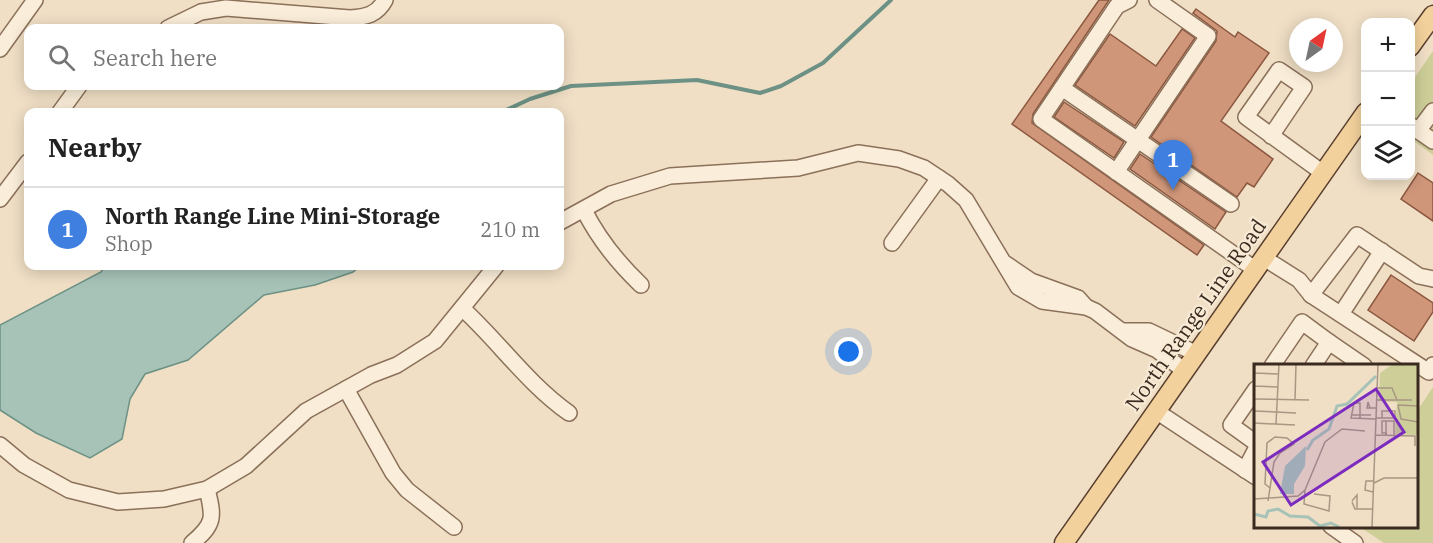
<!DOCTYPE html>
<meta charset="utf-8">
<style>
body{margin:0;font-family:"IBM Plex Serif",serif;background:#f6f6f6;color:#222}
.controls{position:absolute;right:18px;top:18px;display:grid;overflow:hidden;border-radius:12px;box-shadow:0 3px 15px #0003}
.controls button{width:54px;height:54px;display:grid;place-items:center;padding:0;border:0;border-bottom:2px solid #e0e0e0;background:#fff;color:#222;font:30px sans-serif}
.compass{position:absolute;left:1289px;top:18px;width:54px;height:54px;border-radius:50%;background:#fff;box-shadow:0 3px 15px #0003;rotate:33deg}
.you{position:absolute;left:849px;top:352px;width:21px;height:21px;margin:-15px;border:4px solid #fff;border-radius:50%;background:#1a73e8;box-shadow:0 0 0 9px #1a73e833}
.badge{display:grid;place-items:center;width:39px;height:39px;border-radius:50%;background:#9c2833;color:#fff;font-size:20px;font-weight:700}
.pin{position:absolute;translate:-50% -50px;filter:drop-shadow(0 2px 3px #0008)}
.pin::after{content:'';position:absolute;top:32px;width:21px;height:18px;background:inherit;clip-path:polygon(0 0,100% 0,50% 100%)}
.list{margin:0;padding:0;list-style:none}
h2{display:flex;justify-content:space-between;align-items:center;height:78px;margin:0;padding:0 24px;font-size:26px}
h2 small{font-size:20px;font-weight:400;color:#767676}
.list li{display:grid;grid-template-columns:39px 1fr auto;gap:18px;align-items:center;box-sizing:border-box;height:84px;padding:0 24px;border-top:2px solid #e0e0e0}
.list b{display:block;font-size:22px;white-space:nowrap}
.list p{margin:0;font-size:20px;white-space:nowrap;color:#767676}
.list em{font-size:20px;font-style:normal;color:#767676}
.icon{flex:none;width:33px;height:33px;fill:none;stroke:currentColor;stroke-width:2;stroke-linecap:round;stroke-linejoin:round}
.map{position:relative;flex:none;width:1433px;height:543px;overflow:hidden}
.search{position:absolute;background:#fff;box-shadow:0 3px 15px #0003;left:24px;top:24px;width:540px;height:66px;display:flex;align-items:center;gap:15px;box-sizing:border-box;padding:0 21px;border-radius:12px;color:#767676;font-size:22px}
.panel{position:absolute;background:#fff;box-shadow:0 3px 15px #0003;left:24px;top:108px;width:540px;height:162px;border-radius:12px}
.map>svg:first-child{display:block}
</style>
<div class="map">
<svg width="1433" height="543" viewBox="0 0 1433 543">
<rect width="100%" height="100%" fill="#f0dfc5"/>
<g fill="#cdce98">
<path d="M1433,51V155L1411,139V83Z"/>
<path d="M1433,387V543H1384L1360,527L1416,526L1417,411Z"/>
</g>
<path fill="#a7c3b8" stroke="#6d9285" stroke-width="1.5" d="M105,266H360L353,272L315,285L264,295L188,360L145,374L130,399L122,439L90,458L36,433L0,410V325L101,272Z"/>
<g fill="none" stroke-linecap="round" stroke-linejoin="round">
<path stroke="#6d9285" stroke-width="4" d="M502,112L530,99L571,86L697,80L760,93L781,86L823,63L891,0"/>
</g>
<g fill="#cf967a" stroke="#8b573f" stroke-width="1.5">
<path d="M1099,0H1109L1033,114L1032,123L1204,245L1197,255L1012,124Z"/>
<path d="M1196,9L1235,37L1238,32L1269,53L1221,121L1273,159L1254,187L1247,183L1237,197L1151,137L1216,41L1217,31L1193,13Z"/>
<path d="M1182,29L1195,38L1135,126L1075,85L1110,34L1156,66Z"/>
<path d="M1064,102L1124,142L1114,158L1054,117Z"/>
<path d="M1140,154L1226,212L1215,229L1130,169Z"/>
<path d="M1418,173L1433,183V221L1401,199Z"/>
<path d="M1391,275L1433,303V312L1414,341L1368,310Z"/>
</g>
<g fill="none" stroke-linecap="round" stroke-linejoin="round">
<defs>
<g id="minor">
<path d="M1129,0L1117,6L1041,119L1256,270"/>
<path d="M168,28L201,12L226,8L350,18C366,17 377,15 385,0"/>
<path d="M0,49L35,0"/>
<path d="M1062,88L1231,204"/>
<path d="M60,112L79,86"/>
<path d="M1410,125L1433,141"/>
<path d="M1418,131L1433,111"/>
<path d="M1271,136L1304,87L1279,70L1246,117L1323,173"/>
<path d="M1116,172L1208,36L1157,0"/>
<path d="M0,199L28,162"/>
<path d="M584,210C599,240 617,262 641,285"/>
<path d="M560,222L611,194L670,176L798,168L858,153L899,159L924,168L948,184L966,200L1018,287L1042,301L1086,307L1095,311L1132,339L1157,350L1185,371"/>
<path d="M892,243L939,178"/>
<path d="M1264,258L1299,280L1311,295L1429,372L1433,365"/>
<path d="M1006,264L1031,281L1078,298L1086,307"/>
<path d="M1311,295L1357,235L1419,276L1433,279"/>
<path d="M462,308C500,343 527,383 569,413"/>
<path d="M1341,314L1382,251"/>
<path d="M1124,331H1149L1197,354"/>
<path d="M1272,366L1302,322L1329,342"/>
<path d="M1313,366L1329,342L1364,366"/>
<path d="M346,389L393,473L407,490L454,527"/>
<path d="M1256,389L1231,425L1256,443"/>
<path d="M1156,411L1256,477"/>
<path d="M0,445L24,465L69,490L118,502L164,499L207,489L246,466L306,411L371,375L397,365L435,341L496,266"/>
<path d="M1245,470L1256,449"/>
<path d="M1331,526L1355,543"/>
<path d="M192,543C215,524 214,517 207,489"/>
</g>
<g id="major">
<path d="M1410,47L1433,15"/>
<path d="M1064,543L1366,112"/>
</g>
</defs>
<use href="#minor" stroke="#8b705a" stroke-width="18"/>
<use href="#major" stroke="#593f2f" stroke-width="21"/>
<use href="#minor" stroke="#faedd9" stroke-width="15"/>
<use href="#major" stroke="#f3d19c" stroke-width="18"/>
</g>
<g text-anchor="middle" stroke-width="4.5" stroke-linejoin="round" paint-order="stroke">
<g font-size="21" fill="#3b2a1f" stroke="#f7ead5">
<text transform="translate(1196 315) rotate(-55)" y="7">North Range Line Road</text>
</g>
</g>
<g transform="translate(1254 364)">
<rect width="164" height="164" fill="#f0dfc5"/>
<path d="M139,0H163V71L141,70L143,38L125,37L126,9Z" fill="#cdce98"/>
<path d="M52,82L51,102L40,120V130H26L31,102Z" fill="#a7c3b8"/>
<path fill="none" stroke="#a7c3b8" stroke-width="3" d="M53,86L59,76L75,65L83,42L93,40L122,12M0,150L12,153L14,147L24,145L36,152L54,153L66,162L77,159L85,163"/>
<path fill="none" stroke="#a89783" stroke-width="1.5" d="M1,9L24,10M1,22L24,23M123,24H138L143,36M0,34L1,0M0,35L55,36M41,36L42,0M123,36H158M144,41L147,55L164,58M144,41L164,42M116,44L114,38L113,44H122M0,47L42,49M97,51H117M122,54H141V47H128V54M106,55V39H100L97,54L122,55M132,57H128V69H133M0,59L41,61M22,60L25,0M121,71L161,72V82M132,71V57H140V72M120,119L130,114H164M51,126L50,140L75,147L76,132L60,130M119,128L111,126L112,117H120M0,135L44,132L51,126L71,78L88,65L111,67M14,137L20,98L26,89L40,80L33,74L21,73L13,79L11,120L16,124M98,137L103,131V144M98,138L101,145H119M118,163L124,0"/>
<path fill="#7b2cbf" fill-opacity="0.15" stroke="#7b2cbf" stroke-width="3" d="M122,25L150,68L37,141L9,98Z"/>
<rect width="164" height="164" fill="none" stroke="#3b2a1f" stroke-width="3"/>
</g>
</svg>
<div class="controls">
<button>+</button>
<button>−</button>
<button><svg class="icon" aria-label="layers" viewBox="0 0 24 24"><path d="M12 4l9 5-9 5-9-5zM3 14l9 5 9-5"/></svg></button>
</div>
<svg class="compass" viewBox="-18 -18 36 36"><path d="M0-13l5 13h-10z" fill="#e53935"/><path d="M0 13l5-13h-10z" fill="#767676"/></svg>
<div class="you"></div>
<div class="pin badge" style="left:1173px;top:190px;background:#3f7fe0">1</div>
<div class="search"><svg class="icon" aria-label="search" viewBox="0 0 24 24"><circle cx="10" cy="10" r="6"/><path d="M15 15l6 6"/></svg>Search here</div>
<section class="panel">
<h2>Nearby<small></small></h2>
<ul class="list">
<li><span class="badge" style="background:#3f7fe0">1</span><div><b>North Range Line Mini-Storage</b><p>Shop</p></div><em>210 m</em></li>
</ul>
</section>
</div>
